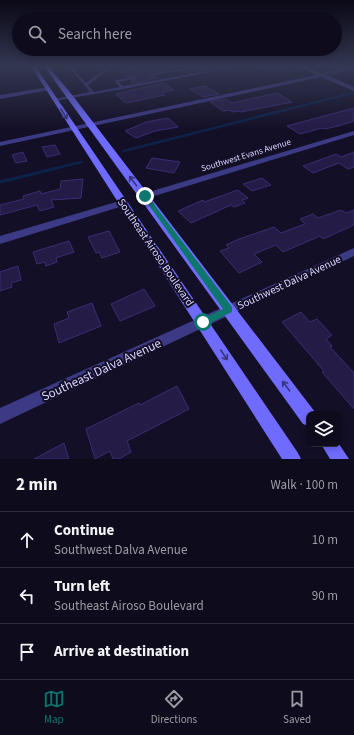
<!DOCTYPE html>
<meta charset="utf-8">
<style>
body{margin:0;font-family:"Source Sans 3",sans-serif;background:#1c1929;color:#f1f3f6}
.controls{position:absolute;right:12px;bottom:12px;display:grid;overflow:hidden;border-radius:8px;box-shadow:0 2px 6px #0003}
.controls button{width:36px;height:36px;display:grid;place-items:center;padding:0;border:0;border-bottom:1px solid #2e2b3b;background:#0e0b1c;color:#f1f3f6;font:20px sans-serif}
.stop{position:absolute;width:12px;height:12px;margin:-9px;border:3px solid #0f766e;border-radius:50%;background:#fff}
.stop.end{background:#0f766e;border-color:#fff;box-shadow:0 1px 4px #0008}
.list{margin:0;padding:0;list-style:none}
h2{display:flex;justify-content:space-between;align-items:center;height:52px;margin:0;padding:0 16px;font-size:17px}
h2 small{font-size:13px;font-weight:400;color:#9b9ba3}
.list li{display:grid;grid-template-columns:26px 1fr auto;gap:12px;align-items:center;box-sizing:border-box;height:56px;padding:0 16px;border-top:1px solid #2e2b3b}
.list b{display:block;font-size:15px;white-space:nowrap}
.list p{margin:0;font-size:13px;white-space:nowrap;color:#9b9ba3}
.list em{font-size:13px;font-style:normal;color:#9b9ba3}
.icon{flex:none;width:22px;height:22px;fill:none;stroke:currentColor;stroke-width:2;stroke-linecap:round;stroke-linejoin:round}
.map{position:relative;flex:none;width:354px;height:459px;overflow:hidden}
.search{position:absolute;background:#0e0b1c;box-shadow:0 2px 6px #0003;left:12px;right:12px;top:12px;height:44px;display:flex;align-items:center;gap:10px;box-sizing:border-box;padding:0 14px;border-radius:22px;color:#9b9ba3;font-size:15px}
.sheet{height:220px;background:#0e0b1c}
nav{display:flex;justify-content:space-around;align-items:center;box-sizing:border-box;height:56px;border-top:1px solid #2e2b3b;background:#0e0b1c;font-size:11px;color:#9b9ba3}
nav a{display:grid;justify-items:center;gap:2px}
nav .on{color:#0f766e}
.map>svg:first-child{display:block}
</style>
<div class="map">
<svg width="354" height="459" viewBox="0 0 354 459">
<rect width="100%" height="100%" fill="#130f26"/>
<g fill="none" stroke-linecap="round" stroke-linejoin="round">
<path stroke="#0c2248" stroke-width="2" d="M281,111L353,93"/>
<g stroke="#0c2248" stroke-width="2.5">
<path d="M124,151L285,110"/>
<path d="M53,169L81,162"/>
</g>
<path stroke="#0c2248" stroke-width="3" d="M0,182L57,168"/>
</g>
<g fill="#241b47" stroke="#3b2d73">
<path d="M136,66H166L167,70L148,74L150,77L157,78L133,83L131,81L137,79L138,77H126L119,71L125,70L123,68Z"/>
<path d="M163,83L174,90L162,92L165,95L126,103L116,94Z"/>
<path d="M205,86L219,94L203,97L190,89Z"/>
<path d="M277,93L292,102L241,112L238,111L233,112L229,110L223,111L210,102L226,99L232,103Z"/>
<path d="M354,108V121L338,126L325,129L322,128L300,134L287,126Z"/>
<path d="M168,118L178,127L155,131L136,138L125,131L146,122Z"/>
<path d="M55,145L60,154L47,157L42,147Z"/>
<path d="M23,152L27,161L16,163L12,155Z"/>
<path d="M354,152V167L348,169L339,163L313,173L303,166L336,154L341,157Z"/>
<path d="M152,158L180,162L174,173L146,168Z"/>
<path d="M262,178L271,185L252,191L243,184Z"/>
<path d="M83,179L81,198L51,200L54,207L40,211L37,205L0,215V205L24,199L23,196L40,191L41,194L60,189L61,181Z"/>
<path d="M238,190L248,198L242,200L245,203L234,207L231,205L191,223L178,211L203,200L204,202Z"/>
<path d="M341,210L346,213L354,210V225L323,239L320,236L283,252L276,245L254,254L262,262L239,273L220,251L229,248L226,245L239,239L274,227L281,233L305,224L300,219L313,214L318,218Z"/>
<path d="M109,231L120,252L102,258L99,252L96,253L88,237Z"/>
<path d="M69,241L74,252L56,258L57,262L46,266L45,262L37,264L33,252Z"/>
<path d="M18,266L21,280L11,283L12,287L0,291V272Z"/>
<path d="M144,289L155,306L120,321L111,304Z"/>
<path d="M92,303L101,326L59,343L54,324L69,318L67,312Z"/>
<path d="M301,312L310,322L317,319L332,335L326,339L332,346L330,347L354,373V409L322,372L324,371L282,322Z"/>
<path d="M177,386L189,409L127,441L131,452L119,459H113L110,451L95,459L86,429L139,403L140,405Z"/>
<path d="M64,443L69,459H34Z"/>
</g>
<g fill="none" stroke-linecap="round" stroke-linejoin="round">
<g fill="#3d3a85" fill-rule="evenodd">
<path d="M43,66H49L34,69L32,68Z"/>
<path d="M68,66H71L86,83L110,66H113L88,85L94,92L120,87L114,81L116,80L135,77L137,78L119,82L123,86L212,70L195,68L151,76L149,75L195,66L213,68L212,70L226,67V66H229L231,68L123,89L54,101V99H55L90,92Z"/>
<path d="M260,66H289C281,69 266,70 260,66Z"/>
</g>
<g fill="#3d3a85" fill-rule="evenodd">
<path d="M298,66H303L322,73L354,66V70L327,75L354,87V91L321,77L0,146V142L316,75Z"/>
<path d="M48,87L51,89L50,90L0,99V95Z"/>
<path d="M354,131V135L148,198H142L141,196L142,194Z"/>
<path d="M123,200L126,201L128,203L126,205L0,244V236Z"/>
<path d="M354,248V256L0,424V408Z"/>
</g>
<g fill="#6f6bff" fill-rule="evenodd">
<path d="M31,66H35L298,453L301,459H282Z"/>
<path d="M44,66H48L73,96L315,412V414H309V426L303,424Z"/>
<path d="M321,444H339L349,459H330Z"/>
</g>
</g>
<defs><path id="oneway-shaft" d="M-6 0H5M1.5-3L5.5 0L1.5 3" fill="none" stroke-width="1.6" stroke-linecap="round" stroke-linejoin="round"/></defs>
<g stroke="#38347d">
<use href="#oneway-shaft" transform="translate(64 114) rotate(58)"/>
<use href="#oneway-shaft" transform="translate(133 181) rotate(-127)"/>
<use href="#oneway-shaft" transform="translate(224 355) rotate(57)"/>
<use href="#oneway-shaft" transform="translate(286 386) rotate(-127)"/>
</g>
<linearGradient id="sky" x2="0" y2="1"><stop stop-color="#0a0815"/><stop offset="0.51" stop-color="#333752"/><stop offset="1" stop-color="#333752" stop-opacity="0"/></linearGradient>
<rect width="354" height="130" fill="url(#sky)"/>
<path fill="#0f766e" d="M143,195H147L232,307V312L206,325H200L198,322L200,320L223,309L143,197Z"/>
<g text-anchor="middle" stroke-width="4" stroke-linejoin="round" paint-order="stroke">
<g font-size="9" fill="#d9d4ff" stroke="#130f26">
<text transform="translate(246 155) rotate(-17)" y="3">Southwest Evans Avenue</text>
</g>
<g font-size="11" fill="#d9d4ff" stroke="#130f26">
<text transform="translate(156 252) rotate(56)" y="4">Southeast Airoso Boulevard</text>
<text transform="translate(289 282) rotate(-25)" y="4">Southwest Dalva Avenue</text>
</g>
<g font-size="13" fill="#d9d4ff" stroke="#130f26">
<text transform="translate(101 369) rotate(-25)" y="5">Southeast Dalva Avenue</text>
</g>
</g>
</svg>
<div class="controls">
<button><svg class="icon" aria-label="layers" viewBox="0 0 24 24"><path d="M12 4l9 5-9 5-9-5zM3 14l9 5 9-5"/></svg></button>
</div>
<div class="stop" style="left:203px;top:322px"></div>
<div class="stop end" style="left:145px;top:196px"></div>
<div class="search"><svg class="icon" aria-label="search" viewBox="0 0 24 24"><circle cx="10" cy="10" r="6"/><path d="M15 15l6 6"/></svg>Search here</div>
</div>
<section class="sheet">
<h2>2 min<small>Walk · 100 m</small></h2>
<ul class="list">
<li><svg class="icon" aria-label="ahead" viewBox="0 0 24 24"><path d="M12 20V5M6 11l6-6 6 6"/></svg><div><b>Continue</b><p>Southwest Dalva Avenue</p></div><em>10 m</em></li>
<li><svg class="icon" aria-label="left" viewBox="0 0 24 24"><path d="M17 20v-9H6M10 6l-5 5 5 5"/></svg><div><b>Turn left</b><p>Southeast Airoso Boulevard</p></div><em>90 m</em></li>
<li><svg class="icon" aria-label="arrive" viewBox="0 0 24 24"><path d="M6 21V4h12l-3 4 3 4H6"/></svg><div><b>Arrive at destination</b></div></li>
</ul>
</section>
<nav>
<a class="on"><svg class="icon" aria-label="map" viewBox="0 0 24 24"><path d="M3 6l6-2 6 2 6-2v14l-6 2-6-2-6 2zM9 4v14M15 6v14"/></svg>Map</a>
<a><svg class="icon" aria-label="directions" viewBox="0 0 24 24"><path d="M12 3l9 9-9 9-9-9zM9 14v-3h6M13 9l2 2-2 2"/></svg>Directions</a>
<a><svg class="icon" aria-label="saved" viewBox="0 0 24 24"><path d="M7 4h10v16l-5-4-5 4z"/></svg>Saved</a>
</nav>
